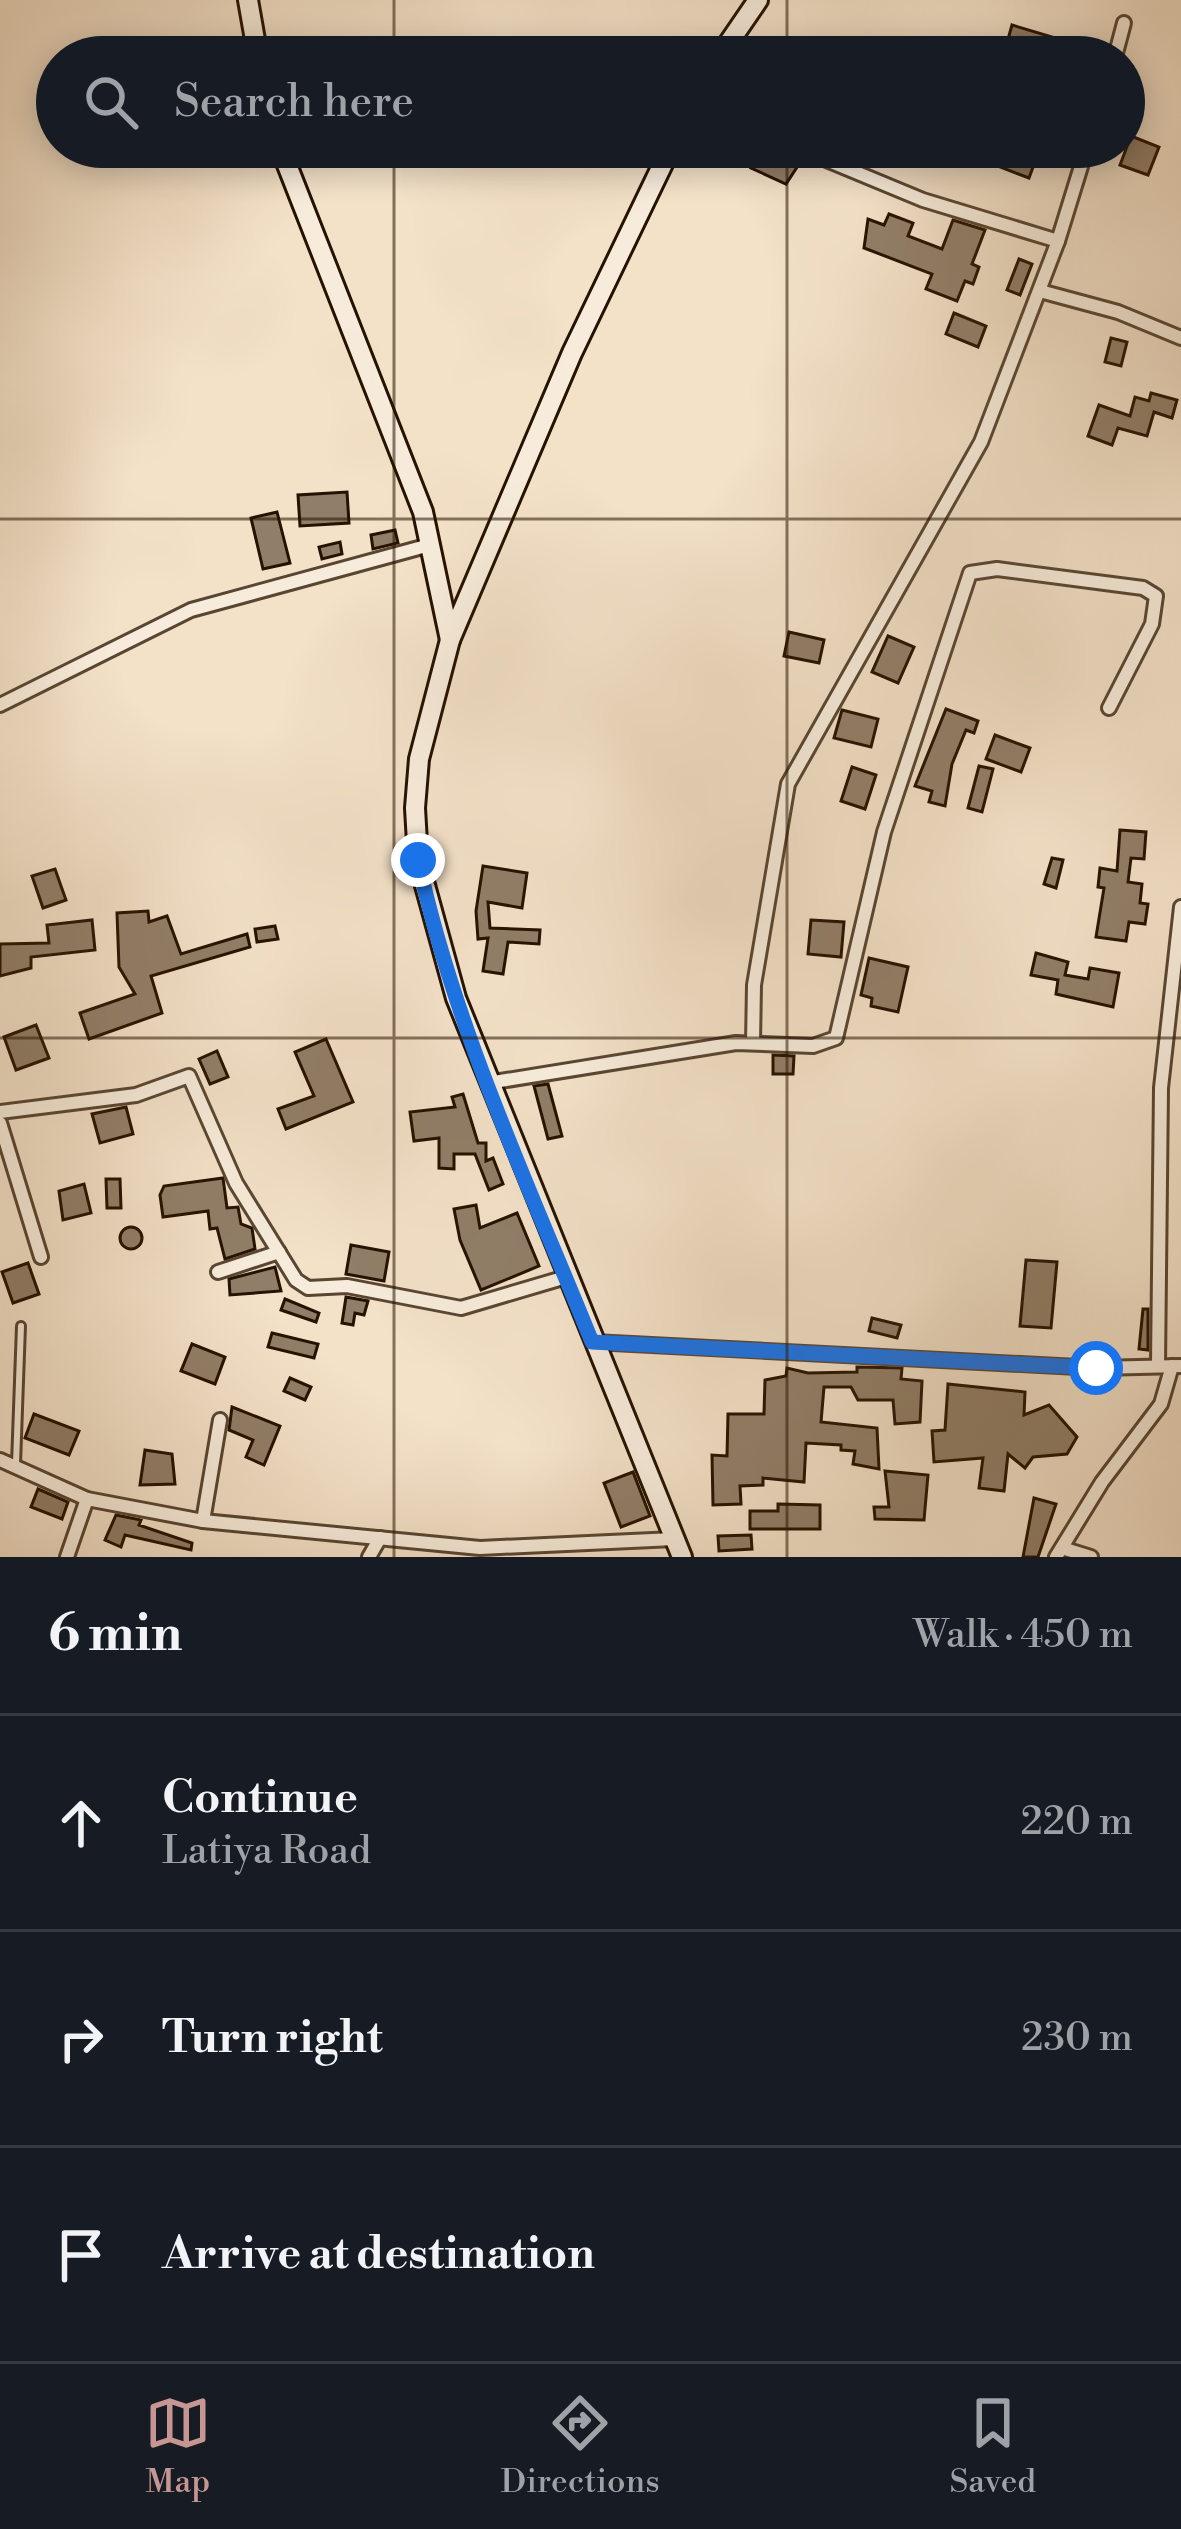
<!DOCTYPE html>
<meta charset="utf-8">
<style>
body{margin:0;font-family:"Libre Bodoni",serif;background:#20242c;color:#f1f3f6}
.stop{position:absolute;width:36px;height:36px;margin:-27px;border:9px solid #1a73e8;border-radius:50%;background:#fff}
.stop.end{background:#1a73e8;border-color:#fff;box-shadow:0 3px 12px #0008}
.list{margin:0;padding:0;list-style:none}
h2{display:flex;justify-content:space-between;align-items:center;height:156px;margin:0;padding:0 48px;font-size:51px}
h2 small{font-size:39px;font-weight:400;color:#9ea1a6}
.list li{display:grid;grid-template-columns:78px 1fr auto;gap:36px;align-items:center;box-sizing:border-box;height:216px;padding:0 48px;border-top:3px solid #363941}
.list b{display:block;font-size:45px;white-space:nowrap}
.list p{margin:0;font-size:39px;white-space:nowrap;color:#9ea1a6}
.list em{font-size:39px;font-style:normal;color:#9ea1a6}
.icon{flex:none;width:66px;height:66px;fill:none;stroke:currentColor;stroke-width:2;stroke-linecap:round;stroke-linejoin:round}
.map{position:relative;flex:none;width:1181px;height:1557px;overflow:hidden}
.search{position:absolute;background:#171b24;box-shadow:0 6px 30px #0003;left:36px;right:36px;top:36px;height:132px;display:flex;align-items:center;gap:30px;box-sizing:border-box;padding:0 42px;border-radius:66px;color:#9ea1a6;font-size:45px}
.sheet{height:804px;background:#171b24}
nav{display:flex;justify-content:space-around;align-items:center;box-sizing:border-box;height:168px;border-top:3px solid #363941;background:#171b24;font-size:33px;color:#9ea1a6}
nav a{display:grid;justify-items:center;gap:6px}
nav .on{color:#c59692}
.map>svg:first-child{display:block}
</style>
<div class="map">
<svg width="1181" height="1557" viewBox="0 0 1181 1557">
<rect width="100%" height="100%" fill="#f3e1c8"/>
<filter id="stains"><feTurbulence type="fractalNoise" baseFrequency=".00167" numOctaves="4"/><feColorMatrix values="0 0 0 0 .2 0 0 0 0 .09 0 0 0 0 .02 0 0 0 .5 -.17"/></filter>
<radialGradient id="worn" r=".72"><stop offset=".6" stop-color="#630" stop-opacity="0"/><stop offset="1" stop-color="#630" stop-opacity=".3"/></radialGradient>
<g fill="#917e68" stroke="#261200" stroke-width="3">
<path d="M1012,25L1062,40L1057,57L1005,50Z"/>
<path d="M1131,136L1159,147L1148,175L1120,165Z"/>
<path d="M740,147H785L801,161L786,184L751,168L757,156Z"/>
<path d="M987,147H1031L1027,156L1036,159L1029,178L982,160Z"/>
<path d="M889,214L913,223L908,236L942,249L953,220L985,230L972,264L979,267L973,284L965,281L957,301L926,289L932,274L864,248L868,219L884,225Z"/>
<path d="M1019,259L1032,264L1020,295L1007,290Z"/>
<path d="M954,313L986,326L978,347L946,334Z"/>
<path d="M1111,338L1127,342L1121,366L1105,362Z"/>
<path d="M1151,393L1177,400L1172,418L1154,412L1147,436L1118,428L1112,445L1088,436L1099,405L1130,416L1135,397L1149,401Z"/>
<path d="M347,492L349,523L300,526L298,495Z"/>
<path d="M277,512L290,563L263,569L251,518Z"/>
<path d="M395,530L398,543L373,549L371,535Z"/>
<path d="M340,542L342,554L322,559L319,547Z"/>
<path d="M789,632L824,640L819,663L784,656Z"/>
<path d="M888,636L914,647L898,683L872,672Z"/>
<path d="M946,709L978,721L974,733L966,730L952,764L945,806L929,802L932,791L915,786Z"/>
<path d="M842,710L878,719L871,747L834,738Z"/>
<path d="M995,735L1030,748L1021,772L986,759Z"/>
<path d="M979,766L993,769L982,812L968,808Z"/>
<path d="M852,767L876,775L865,809L841,801Z"/>
<path d="M1120,830L1146,832L1144,859L1131,858L1128,882L1142,884L1140,903L1148,904L1145,924L1129,922L1126,941L1096,937L1104,888L1098,887L1100,868L1117,871Z"/>
<path d="M1052,858L1063,860L1056,888L1044,884Z"/>
<path d="M483,866L527,873L522,908L488,902L490,928L540,930L539,944L508,942L503,974L483,971L488,938L478,939L476,911Z"/>
<path d="M55,869L66,900L43,908L32,876Z"/>
<path d="M148,911L149,922L167,916L181,954L247,934L250,947L151,976L162,1013L89,1039L80,1013L135,994L119,967L117,913Z"/>
<path d="M92,920L95,950L31,957V968L0,976V944L49,943L47,925Z"/>
<path d="M811,920L844,922L841,957L808,954Z"/>
<path d="M275,926L278,939L257,942L255,929Z"/>
<path d="M1036,953L1068,962L1065,975L1088,979L1090,968L1119,973L1113,1007L1056,994L1058,980L1031,975Z"/>
<path d="M869,958L908,967L898,1012L871,1006L872,998L861,995Z"/>
<path d="M36,1025L49,1058L16,1070L4,1037Z"/>
<path d="M326,1039L353,1102L286,1129L278,1109L314,1096L295,1052Z"/>
<path d="M217,1051L228,1077L210,1084L199,1059Z"/>
<path d="M773,1055L794,1056L793,1074H773Z"/>
<path d="M548,1084L562,1136L548,1139L534,1086Z"/>
<path d="M463,1094L478,1143H486V1161L493,1158L503,1184L489,1190L475,1154H454V1169L439,1168V1138L414,1141L410,1112L455,1107L452,1097Z"/>
<path d="M126,1107L133,1134L100,1143L92,1114Z"/>
<path d="M223,1178L227,1208L238,1207L241,1224L252,1228L255,1249L225,1259L217,1228L210,1229L208,1211L163,1217L160,1195L164,1186Z"/>
<path d="M106,1179H120L121,1208H107Z"/>
<path d="M84,1184L91,1213L63,1220L59,1191Z"/>
<path d="M476,1205L480,1228L517,1213L539,1266L481,1290L460,1240L454,1209Z"/>
<circle cx="131" cy="1238" r="11"/>
<path d="M351,1245L389,1252L384,1281L346,1274Z"/>
<path d="M1026,1260L1057,1262L1051,1328L1020,1326Z"/>
<path d="M28,1263L39,1294L13,1303L2,1272Z"/>
<path d="M275,1267L281,1291L230,1295L229,1279Z"/>
<path d="M346,1297L368,1301L364,1315L355,1313L353,1325L342,1323Z"/>
<path d="M285,1299L319,1313L316,1322L281,1310Z"/>
<path d="M1143,1309H1148V1350L1139,1349Z"/>
<path d="M872,1318L901,1325L897,1338L869,1331Z"/>
<path d="M272,1333L318,1344L314,1358L268,1347Z"/>
<path d="M192,1344L225,1357L215,1384L181,1371Z"/>
<path d="M857,1367L902,1368L901,1379L922,1381L920,1422L895,1424L893,1400H858L851,1387H824L821,1422L877,1428L879,1469L853,1464L855,1451L841,1450V1445L806,1443L804,1482L763,1478V1485L740,1486L741,1504L713,1505L712,1455L727,1456L728,1414H764L765,1380L786,1376L787,1368L808,1373L857,1372Z"/>
<path d="M290,1378L311,1387L305,1400L284,1391Z"/>
<path d="M948,1384L1025,1392L1024,1415L1049,1405L1077,1437L1067,1454L1033,1457L1025,1468L1008,1454L1004,1491L979,1488L983,1458L934,1462L932,1431L945,1430Z"/>
<path d="M232,1407L280,1426L264,1465L246,1457L253,1440L229,1430Z"/>
<path d="M34,1414L79,1431L69,1455L25,1438Z"/>
<path d="M145,1450L172,1454L175,1484L140,1485Z"/>
<path d="M885,1471L928,1475L924,1520L875,1519L874,1507H889Z"/>
<path d="M633,1472L650,1516L621,1527L604,1483Z"/>
<path d="M38,1489L68,1502L62,1519L31,1507Z"/>
<path d="M1034,1498L1056,1504L1038,1557H1023Z"/>
<path d="M778,1504L820,1505V1529H750V1511H778Z"/>
<path d="M116,1515L141,1520L139,1525L192,1543L191,1550L125,1535L121,1547L105,1540Z"/>
<path d="M751,1535L752,1549L719,1551L718,1536Z"/>
</g>
<g fill="none" stroke-linecap="round" stroke-linejoin="round">
<defs>
<path id="lane" d="M16,1464L21,1326"/>
<g id="street">
<path d="M1115,57L1124,23"/>
<path d="M1058,241L1087,147"/>
<path d="M1040,291L1118,312L1181,338"/>
<path d="M0,705L191,610L426,546"/>
<path d="M753,1043L754,985L788,784L981,442L1058,241L923,200L795,147"/>
<path d="M488,1083L736,1043L813,1046L836,1038L884,832L970,573L997,569L1143,588L1156,596L1152,624L1109,708"/>
<path d="M0,1112L136,1095L189,1076L236,1183L296,1280L308,1288L347,1286L461,1308L566,1277"/>
<path d="M0,1123L41,1257"/>
<path d="M218,1272L279,1252"/>
<path d="M593,1342L1097,1368L1181,1366"/>
<path d="M1158,1366L1161,1088L1181,907"/>
<path d="M0,1460L87,1499"/>
<path d="M203,1521L220,1420"/>
<path d="M1062,1548L1091,1557"/>
<path d="M67,1557L87,1499L203,1521L480,1548L674,1539"/>
<path d="M369,1557L380,1538"/>
<path d="M1056,1557L1102,1482L1161,1404L1172,1366"/>
</g>
<g id="secondary">
<path d="M248,0L258,57"/>
<path d="M719,57L758,0"/>
<path d="M280,147L423,512L450,640"/>
<path d="M671,147L572,353L450,640L419,759L415,808L418,860L456,998L682,1557"/>
</g>
</defs>
<use href="#lane" stroke="#594632" stroke-width="12"/>
<use href="#street" stroke="#594632" stroke-width="18"/>
<use href="#secondary" stroke="#261200" stroke-width="24"/>
<use href="#lane" stroke="#f7ecdb" stroke-width="6"/>
<use href="#street" stroke="#f7ecdb" stroke-width="12"/>
<use href="#secondary" stroke="#f7ecdb" stroke-width="18"/>
</g>
<g fill="none" stroke-linecap="round" stroke-linejoin="round">
<path stroke="#1a73e8" stroke-width="15" d="M418,860C454,1027 528,1184 592,1342L1096,1368"/>
</g>
<path fill="none" stroke="#261200" stroke-width="3" stroke-opacity="0.55" d="M394,0V57M787,0V57M394,147V1557M787,147V1557M0,519H1181M0,1038H1181"/>
<rect width="100%" height="100%" filter="url(#stains)"/>
<rect width="100%" height="100%" fill="url(#worn)"/>
</svg>
<div class="stop" style="left:1096px;top:1368px"></div>
<div class="stop end" style="left:418px;top:860px"></div>
<div class="search"><svg class="icon" aria-label="search" viewBox="0 0 24 24"><circle cx="10" cy="10" r="6"/><path d="M15 15l6 6"/></svg>Search here</div>
</div>
<section class="sheet">
<h2>6 min<small>Walk · 450 m</small></h2>
<ul class="list">
<li><svg class="icon" aria-label="ahead" viewBox="0 0 24 24"><path d="M12 20V5M6 11l6-6 6 6"/></svg><div><b>Continue</b><p>Latiya Road</p></div><em>220 m</em></li>
<li><svg class="icon" aria-label="right" viewBox="0 0 24 24"><path d="M7 20v-9h11M14 6l5 5-5 5"/></svg><div><b>Turn right</b></div><em>230 m</em></li>
<li><svg class="icon" aria-label="arrive" viewBox="0 0 24 24"><path d="M6 21V4h12l-3 4 3 4H6"/></svg><div><b>Arrive at destination</b></div></li>
</ul>
</section>
<nav>
<a class="on"><svg class="icon" aria-label="map" viewBox="0 0 24 24"><path d="M3 6l6-2 6 2 6-2v14l-6 2-6-2-6 2zM9 4v14M15 6v14"/></svg>Map</a>
<a><svg class="icon" aria-label="directions" viewBox="0 0 24 24"><path d="M12 3l9 9-9 9-9-9zM9 14v-3h6M13 9l2 2-2 2"/></svg>Directions</a>
<a><svg class="icon" aria-label="saved" viewBox="0 0 24 24"><path d="M7 4h10v16l-5-4-5 4z"/></svg>Saved</a>
</nav>
